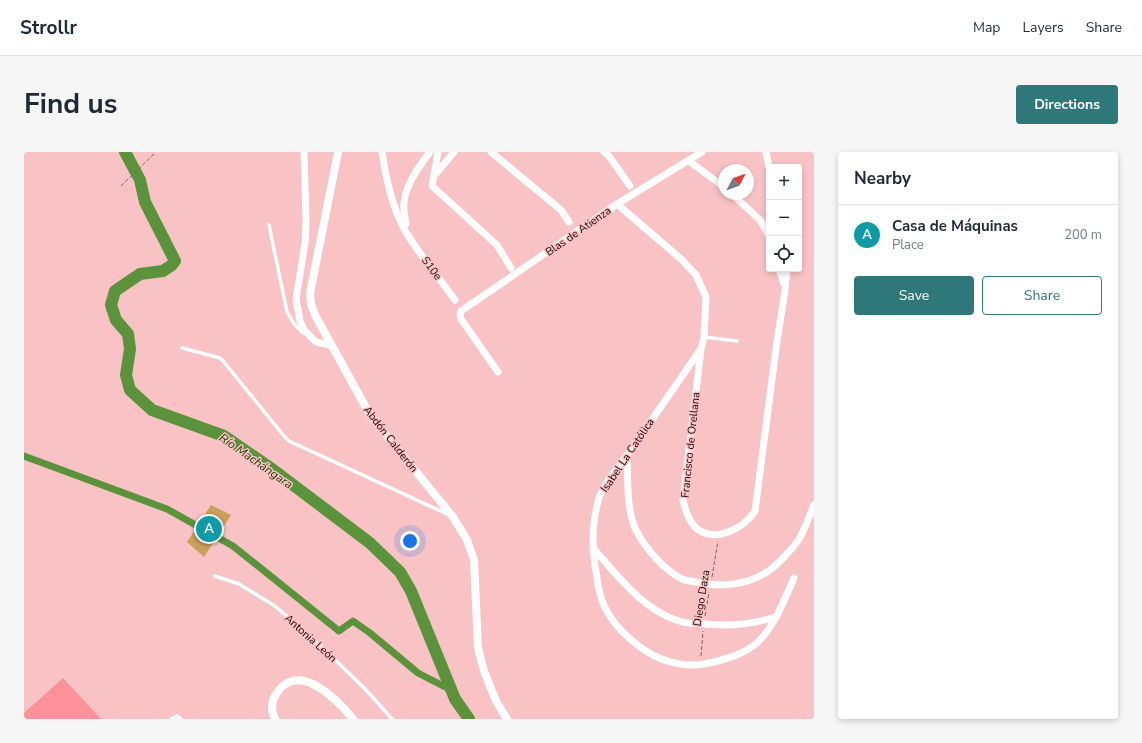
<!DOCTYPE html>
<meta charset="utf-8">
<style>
body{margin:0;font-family:"Nunito Sans",sans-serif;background:#f6f6f7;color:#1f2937}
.controls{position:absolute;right:12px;top:12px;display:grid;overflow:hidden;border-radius:4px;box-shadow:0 2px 6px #0003}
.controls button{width:36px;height:36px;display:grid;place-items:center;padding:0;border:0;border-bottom:1px solid #e0e1e3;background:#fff;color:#1f2937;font:20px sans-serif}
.compass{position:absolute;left:694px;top:12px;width:36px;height:36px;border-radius:50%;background:#fff;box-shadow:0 2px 6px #0003;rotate:49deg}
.you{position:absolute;left:386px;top:389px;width:14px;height:14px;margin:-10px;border:3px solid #fff;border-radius:50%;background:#1a73e8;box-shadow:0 0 0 6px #1a73e833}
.badge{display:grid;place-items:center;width:26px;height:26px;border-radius:50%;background:#2f7879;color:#fff;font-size:13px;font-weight:700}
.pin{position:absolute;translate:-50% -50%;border:2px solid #fff;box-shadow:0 1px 4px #0006}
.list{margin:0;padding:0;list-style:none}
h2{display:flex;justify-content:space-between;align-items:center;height:52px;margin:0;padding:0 16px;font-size:17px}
h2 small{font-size:13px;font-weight:400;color:#747a83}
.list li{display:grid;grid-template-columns:26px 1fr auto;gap:12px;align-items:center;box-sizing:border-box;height:60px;padding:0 16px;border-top:1px solid #e0e1e3}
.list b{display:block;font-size:15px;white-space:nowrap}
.list p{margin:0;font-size:13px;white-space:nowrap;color:#747a83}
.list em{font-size:13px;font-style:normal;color:#747a83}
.actions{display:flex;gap:8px;padding:12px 16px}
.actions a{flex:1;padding:9px 0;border:1px solid #2f7879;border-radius:4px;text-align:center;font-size:14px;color:#2f7879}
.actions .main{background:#2f7879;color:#fff}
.icon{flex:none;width:22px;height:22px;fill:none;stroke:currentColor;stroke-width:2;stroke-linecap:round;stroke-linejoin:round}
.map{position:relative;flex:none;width:790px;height:567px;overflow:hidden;border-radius:4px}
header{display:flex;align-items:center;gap:24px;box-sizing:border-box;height:56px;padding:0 20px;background:#fff;border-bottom:1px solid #e0e1e3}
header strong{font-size:19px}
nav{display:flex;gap:22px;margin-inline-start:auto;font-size:14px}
.intro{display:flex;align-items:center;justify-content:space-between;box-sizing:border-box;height:96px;padding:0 24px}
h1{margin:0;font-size:28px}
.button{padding:10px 18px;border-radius:4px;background:#2f7879;color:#fff;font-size:14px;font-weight:700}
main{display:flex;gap:24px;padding:0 24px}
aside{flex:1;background:#fff;border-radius:4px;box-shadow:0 2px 6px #0003}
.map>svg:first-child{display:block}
</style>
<header>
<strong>Strollr</strong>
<nav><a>Map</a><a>Layers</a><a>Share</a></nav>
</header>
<div class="intro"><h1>Find us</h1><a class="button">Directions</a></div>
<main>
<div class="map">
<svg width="790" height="567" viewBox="0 0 790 567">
<rect width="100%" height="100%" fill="#f9c3c5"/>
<path fill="#fd9199" d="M39,526L77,567H0V561Z"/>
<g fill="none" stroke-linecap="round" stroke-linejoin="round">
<path stroke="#5b933c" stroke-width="7" d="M0,304L143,357L209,394L315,479L329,469L346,481L394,521L427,538"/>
<path stroke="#5b933c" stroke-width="12" d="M101,0L116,28L121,50L151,109L148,113L139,119L116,122L91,139L87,153L92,168L104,182L106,197L102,223L106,238L128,258L200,284L248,317L346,391L376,420L387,439L431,547L445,567"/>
</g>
<path fill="#cd9f5a" d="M187,353L207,363L180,405L163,390Z"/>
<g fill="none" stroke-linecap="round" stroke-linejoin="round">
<g stroke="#896063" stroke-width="1" stroke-dasharray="4 2" stroke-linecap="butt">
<path d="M97,34L130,2"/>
<path d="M688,425L694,389"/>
<path d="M681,464L685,440"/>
<path d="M677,504L679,479"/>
</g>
<g stroke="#fff" stroke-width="3.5">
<path d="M245,73L263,160L270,172L279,181"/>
<path d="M680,185L713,189"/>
<path d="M158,196L196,206L200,210L260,284L265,289L423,362"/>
<path d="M191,424L215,432L251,454L296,493L343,539L368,567"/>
<path d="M147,567L153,564L157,567"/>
</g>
<g stroke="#fff" stroke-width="7">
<path d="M280,0L282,70L281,91L272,147L276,169L280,178L292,190L306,193"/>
<path d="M358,0C362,28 370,62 385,85C399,107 416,127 431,148"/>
<path d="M414,0L408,34L473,93L487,116"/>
<path d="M467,0L537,58L545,70"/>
<path d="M580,0L585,4L606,34"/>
<path d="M742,0L745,15"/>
<path d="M665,9L700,35"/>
<path d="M410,24L430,0"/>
<path d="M708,42L737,69L745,84"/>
<path d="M593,52L657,107L672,123L682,145L680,185L677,197L659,348C661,358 664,368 672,376C691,392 720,376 731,359L752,196L761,138L763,117"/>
<path d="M382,72C381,66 379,57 380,50C382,32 395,14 406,0"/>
<path d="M755,117L760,132"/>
<path d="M676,198C652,233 628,268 603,303C594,315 578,334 574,349C568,374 568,389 571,414C573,422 573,431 575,438C580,464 601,485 622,499C640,511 664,516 685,511C703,507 721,502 735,489C751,473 761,446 770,426"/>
<path d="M474,220L437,167L436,163L437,159L593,52L678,0"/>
<path d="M603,303C604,326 602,358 612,378C621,396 640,418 658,427C662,429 668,429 673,430C697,436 724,433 746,418C754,412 770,395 775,387C781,377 785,364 790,353"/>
<path d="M569,396C594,424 619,459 658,470C665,472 674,471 682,472C707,475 729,472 752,465"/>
</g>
<g stroke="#fff" stroke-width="8">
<path d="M314,0L286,141L287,152L291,163L346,263L429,365L443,388L450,408L454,496L460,519L472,549L483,567"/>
<path d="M251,567C247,559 247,551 251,544C272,506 312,546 329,567"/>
</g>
</g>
<g text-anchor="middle" stroke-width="3" stroke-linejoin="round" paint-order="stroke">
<g font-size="11" fill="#200407" stroke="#f9c3c5">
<text transform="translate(554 79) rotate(-35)" y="4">Blas de Atienza</text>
<text transform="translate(408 116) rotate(54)" y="4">S10e</text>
<text transform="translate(367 287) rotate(52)" y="4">Abdón Calderón</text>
<text transform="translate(666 293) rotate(-84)" y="4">Francisco de Orellana</text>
<text transform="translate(603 303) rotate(-56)" y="4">Isabel La Católica</text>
<text transform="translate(677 446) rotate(-81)" y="4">Diego Daza</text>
<text transform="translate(287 486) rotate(42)" y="4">Antonia León</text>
</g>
<g font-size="12" font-style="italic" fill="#183c00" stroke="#f9c3c5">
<text transform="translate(232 309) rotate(35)" y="4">Río Machángara</text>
</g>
</g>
</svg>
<div class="controls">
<button>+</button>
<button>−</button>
<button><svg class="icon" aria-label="locate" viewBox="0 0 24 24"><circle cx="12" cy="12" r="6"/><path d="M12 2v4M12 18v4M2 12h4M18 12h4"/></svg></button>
</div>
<svg class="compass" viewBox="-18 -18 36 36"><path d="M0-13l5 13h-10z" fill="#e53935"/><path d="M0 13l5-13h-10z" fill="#747a83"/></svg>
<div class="you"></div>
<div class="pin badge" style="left:185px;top:377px;background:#0f9aa8">A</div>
</div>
<aside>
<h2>Nearby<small></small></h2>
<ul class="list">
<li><span class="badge" style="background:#0f9aa8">A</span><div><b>Casa de Máquinas</b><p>Place</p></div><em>200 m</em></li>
</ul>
<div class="actions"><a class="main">Save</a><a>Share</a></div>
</aside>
</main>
